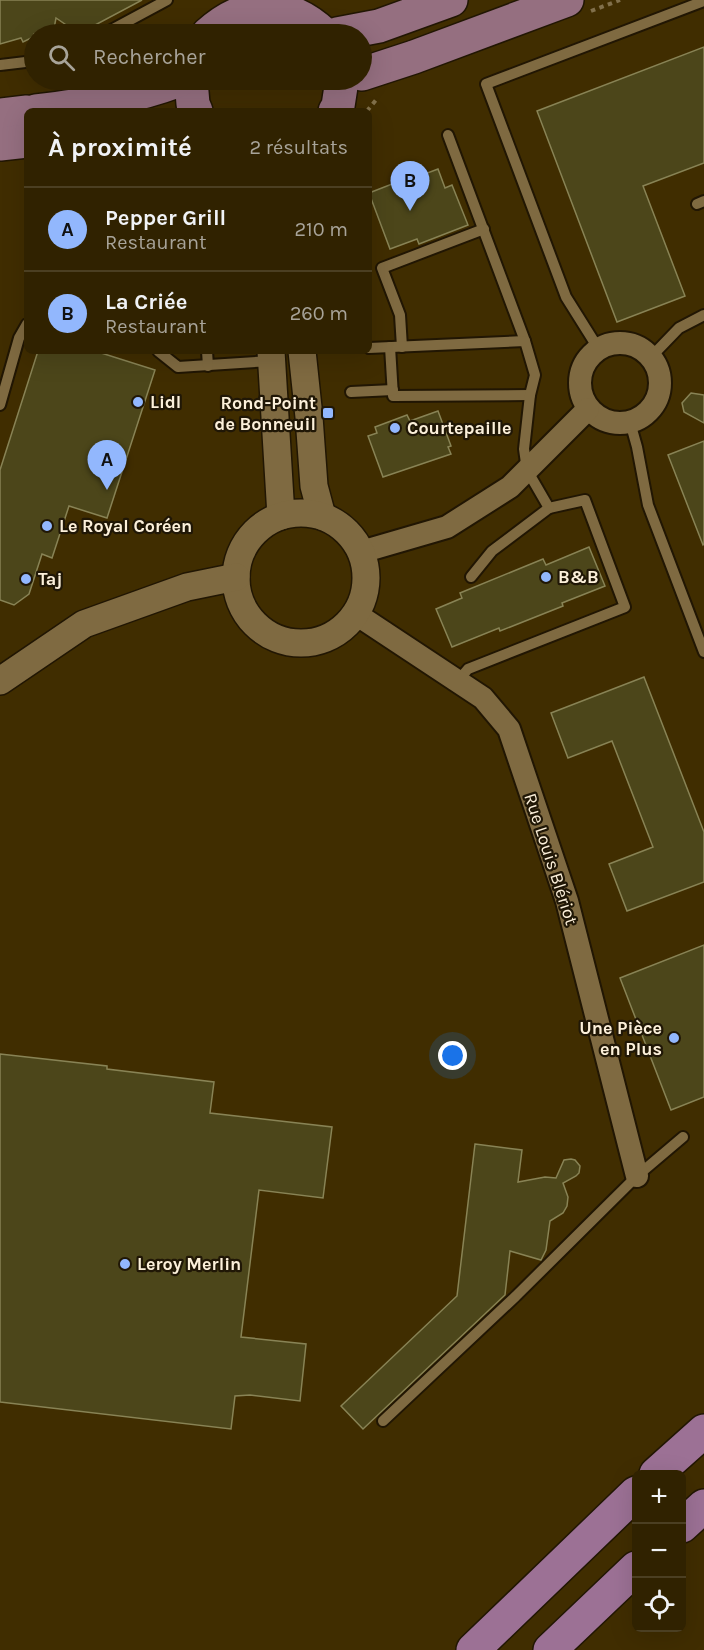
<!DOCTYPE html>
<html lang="fr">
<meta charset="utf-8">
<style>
body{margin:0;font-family:Karla,sans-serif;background:#382a0a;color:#f1f3f6}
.controls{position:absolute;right:18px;bottom:18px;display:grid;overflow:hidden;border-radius:9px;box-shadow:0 6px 24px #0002}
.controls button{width:54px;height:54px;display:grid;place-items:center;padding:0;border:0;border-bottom:2px solid #4b3f22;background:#302200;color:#f1f3f6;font:30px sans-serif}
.you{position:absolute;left:453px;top:1056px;width:21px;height:21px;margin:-15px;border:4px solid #fff;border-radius:50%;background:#1a73e8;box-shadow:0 0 0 9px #1a73e833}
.badge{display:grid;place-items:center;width:39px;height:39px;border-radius:50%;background:#92b7fd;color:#111;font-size:20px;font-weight:700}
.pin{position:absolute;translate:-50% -50px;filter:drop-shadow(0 2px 3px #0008)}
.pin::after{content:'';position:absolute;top:32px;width:21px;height:18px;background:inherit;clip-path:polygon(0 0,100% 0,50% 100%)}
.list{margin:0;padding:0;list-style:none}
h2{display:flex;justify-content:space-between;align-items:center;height:78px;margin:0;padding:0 24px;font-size:26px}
h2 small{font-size:20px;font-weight:400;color:#a8a499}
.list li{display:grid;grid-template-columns:39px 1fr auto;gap:18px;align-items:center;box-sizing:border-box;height:84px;padding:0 24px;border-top:2px solid #4b3f22}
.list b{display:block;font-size:22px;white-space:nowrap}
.list p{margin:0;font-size:20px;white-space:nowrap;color:#a8a499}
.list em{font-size:20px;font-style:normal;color:#a8a499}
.icon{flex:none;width:33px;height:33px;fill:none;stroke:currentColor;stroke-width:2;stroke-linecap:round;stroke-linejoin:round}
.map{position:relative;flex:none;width:704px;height:1650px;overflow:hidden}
.search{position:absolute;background:#302200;box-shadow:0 6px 24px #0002;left:24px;top:24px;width:348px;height:66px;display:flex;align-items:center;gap:15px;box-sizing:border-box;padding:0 21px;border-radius:33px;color:#a8a499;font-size:22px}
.panel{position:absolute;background:#302200;box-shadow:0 6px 24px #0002;left:24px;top:108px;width:348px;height:246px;border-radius:9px}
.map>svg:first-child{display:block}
</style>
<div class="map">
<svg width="704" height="1650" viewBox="0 0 704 1650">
<rect width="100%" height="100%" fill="#402d00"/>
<g fill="#4c461a" stroke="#888355" stroke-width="1.5">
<path d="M0,0H142L82,32L78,33L56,18L53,34H34V40L33,37L23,42L21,38L0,44Z"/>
<path d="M704,47V163L643,186L685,296L617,322L537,111Z"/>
<path d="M438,169L445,188L452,185L468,225L419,244L417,239L390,249L369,193L400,181L403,171L417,177Z"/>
<path d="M38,351H95L155,370L107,518L69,506L52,558L42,554L29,594L14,605L0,600V470Z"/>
<path d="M691,393L704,395V423L684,412L682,403Z"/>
<path d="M438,411L451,446L448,447L451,454L383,477L368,436L377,433L375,427L407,415L410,421Z"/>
<path d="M704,441V544L703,545L668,455Z"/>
<path d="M589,547L605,586L562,603L563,606L500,631L499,628L452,647L436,609L462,598L460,593L543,559L546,565Z"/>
<path d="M644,677L704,832V882L627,911L609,864L653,847L612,741L568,758L551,713Z"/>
<path d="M704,945V1097L671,1110L620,978Z"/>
<path d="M0,1054L107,1066V1069L214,1082L210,1113L332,1127L323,1198L259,1190L241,1337L306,1344L300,1401L250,1395L235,1396L231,1429L0,1402Z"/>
<path d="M475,1144L522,1150L518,1182L545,1177L556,1178L564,1160L571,1159L575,1160L580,1166L579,1173L576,1176L563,1183L568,1197L567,1206L563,1213L550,1221L546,1250L541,1260L510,1251L505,1295L363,1429L341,1406L457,1296Z"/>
</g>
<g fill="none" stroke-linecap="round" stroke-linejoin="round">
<defs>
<g id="service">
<path d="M104,34L167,0"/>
<path d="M0,65L34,61"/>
<path d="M448,135L525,341"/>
<path d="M697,204L704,201"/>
<path d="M390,347L393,396L530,395"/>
<path d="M402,347L400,315L382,268L484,229"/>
<path d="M369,348L525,341L535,375L530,395L524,449L527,470L549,508L585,500L625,607L468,669L457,682"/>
<path d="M598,348L566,297L486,84L704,1"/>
<path d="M158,351L178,367L271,361"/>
<path d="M207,351L208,366"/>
<path d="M651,357L679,328L704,315"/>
<path d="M351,392L393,390"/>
<path d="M0,405L19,338L27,324"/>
<path d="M630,422L637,447L648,505L704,652"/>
<path d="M471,577L492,551L549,508"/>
<path d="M383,1421L516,1296L637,1176L683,1137"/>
</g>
<g id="minor">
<circle cx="620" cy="383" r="40"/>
<path d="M361,552L447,527L510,487L588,409"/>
<path d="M356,614L483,698L509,729L567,901L637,1176"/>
</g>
<g id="tertiary">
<path d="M271,351L281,516"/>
<path d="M302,351L309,417L314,486L322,516"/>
<circle cx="301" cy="578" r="65"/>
<path d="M0,681L84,624L187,587L236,577"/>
</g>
<g id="primary">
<path d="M208,34C245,0 288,0 324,34"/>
<path d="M337,34L379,26L451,0"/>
<path d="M362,74L414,57L567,0"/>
<path d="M191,80L193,104L196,111"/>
<path d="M36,111C87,105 132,98 180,80"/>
<path d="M335,111L338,106L342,80"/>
<path d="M0,115L27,112"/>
<path d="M0,144L27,141"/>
</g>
<g id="trunk">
<path d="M656,1474L704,1431"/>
<path d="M682,1526L704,1506"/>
<path d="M473,1650L636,1493"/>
<path d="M550,1650L636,1568"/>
</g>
</defs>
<use href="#service" stroke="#211603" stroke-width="14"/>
<use href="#minor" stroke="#211603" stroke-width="26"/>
<use href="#tertiary" stroke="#211603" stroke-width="30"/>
<use href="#primary" stroke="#211603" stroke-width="36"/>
<use href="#trunk" stroke="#211603" stroke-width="36"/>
<g stroke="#81704b" stroke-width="4" stroke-dasharray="4.5 4.5" stroke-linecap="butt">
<path d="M591,11L620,0"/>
<path d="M367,111L376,100"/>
</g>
<use href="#service" stroke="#7f6a41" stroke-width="10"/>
<use href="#minor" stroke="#7f6a41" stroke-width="22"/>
<use href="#tertiary" stroke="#7f6a41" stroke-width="27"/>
<use href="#primary" stroke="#956f80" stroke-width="33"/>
<use href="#trunk" stroke="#9c7195" stroke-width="33"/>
</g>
<g fill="#92b7fd" stroke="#201706" stroke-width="2">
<circle cx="138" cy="402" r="6"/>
<rect x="322" y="407" width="12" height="12" rx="3"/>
<circle cx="395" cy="428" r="6"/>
<circle cx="47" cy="526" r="6"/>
<circle cx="546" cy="577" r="6"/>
<circle cx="26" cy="579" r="6"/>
<circle cx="674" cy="1038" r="6"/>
<circle cx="125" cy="1264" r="6"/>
</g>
<g text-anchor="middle" stroke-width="4.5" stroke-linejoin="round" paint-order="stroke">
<g font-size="18" font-weight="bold" fill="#fcf0da" stroke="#201706" text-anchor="start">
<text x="150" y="408">Lidl</text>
<text x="316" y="409" text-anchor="end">Rond-Point<tspan x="316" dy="21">de Bonneuil</tspan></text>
<text x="407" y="434">Courtepaille</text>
<text x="59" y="532">Le Royal Coréen</text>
<text x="558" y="583">B&amp;B</text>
<text x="38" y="585">Taj</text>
<text x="662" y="1034" text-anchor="end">Une Pièce<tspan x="662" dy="21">en Plus</tspan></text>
<text x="137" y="1270">Leroy Merlin</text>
</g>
<g font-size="18" fill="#fcf0da" stroke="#201706">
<text transform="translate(551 859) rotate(72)" y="6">Rue Louis Blériot</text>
</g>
</g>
</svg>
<div class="controls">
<button>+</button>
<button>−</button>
<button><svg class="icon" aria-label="locate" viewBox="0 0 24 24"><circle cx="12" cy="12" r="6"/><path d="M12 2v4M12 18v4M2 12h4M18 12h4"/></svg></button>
</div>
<div class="you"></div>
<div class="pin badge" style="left:107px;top:490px">A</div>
<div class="pin badge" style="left:410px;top:211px">B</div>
<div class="search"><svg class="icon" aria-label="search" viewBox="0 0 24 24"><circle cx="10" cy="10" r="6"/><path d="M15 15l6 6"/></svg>Rechercher</div>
<section class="panel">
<h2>À proximité<small>2 résultats</small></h2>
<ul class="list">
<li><span class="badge">A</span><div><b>Pepper Grill</b><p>Restaurant</p></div><em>210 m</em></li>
<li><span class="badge">B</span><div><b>La Criée</b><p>Restaurant</p></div><em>260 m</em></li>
</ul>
</section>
</div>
